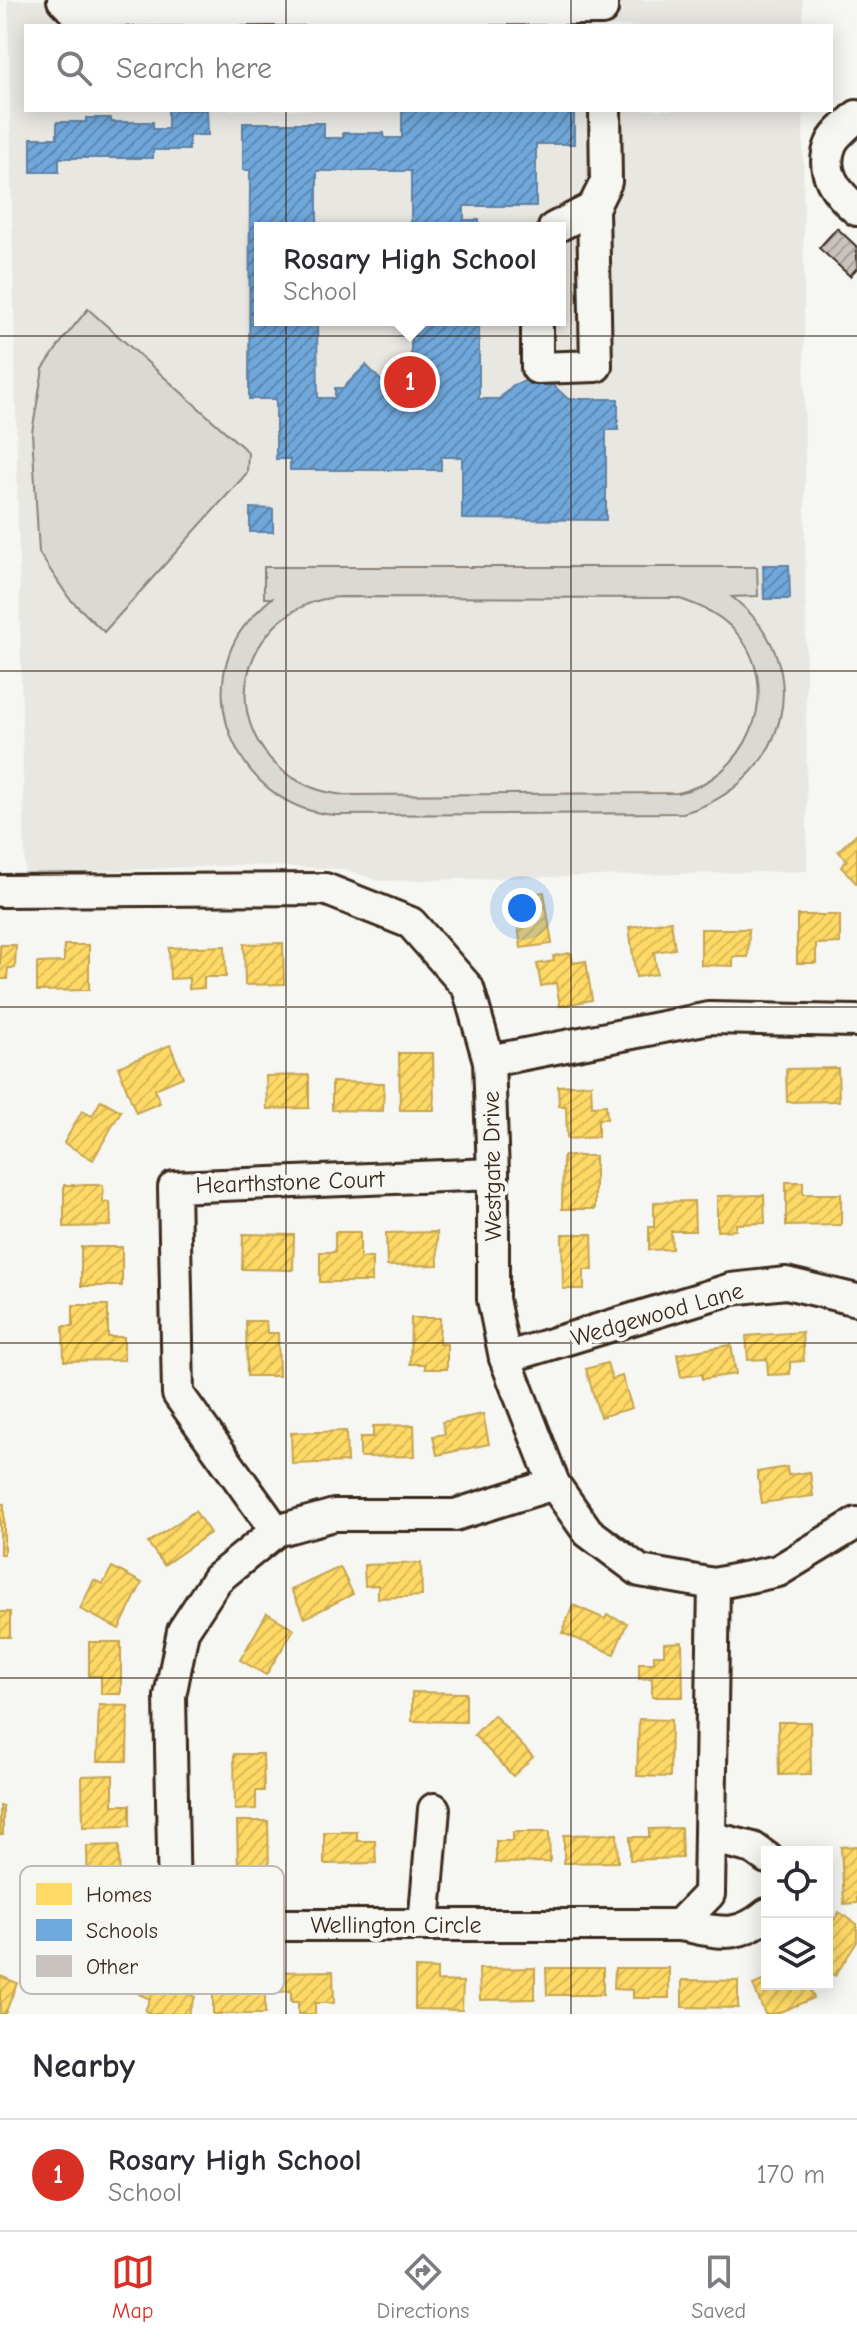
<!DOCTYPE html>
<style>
body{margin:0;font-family:"Comic Neue",sans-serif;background:#f2f2f3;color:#2b2b33}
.controls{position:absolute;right:24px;bottom:24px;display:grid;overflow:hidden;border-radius:0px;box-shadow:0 4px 20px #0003}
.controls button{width:72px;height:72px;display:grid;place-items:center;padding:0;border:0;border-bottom:2px solid #e1e1e2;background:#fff;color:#2b2b33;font:40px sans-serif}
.you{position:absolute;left:522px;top:908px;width:28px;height:28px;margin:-20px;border:6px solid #fff;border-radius:50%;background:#1a73e8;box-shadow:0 0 0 12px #1a73e833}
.badge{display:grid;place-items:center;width:52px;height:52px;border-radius:50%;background:#d93025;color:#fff;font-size:26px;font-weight:700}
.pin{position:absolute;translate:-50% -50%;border:4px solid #fff;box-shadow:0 2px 8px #0006}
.popup{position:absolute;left:254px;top:222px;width:312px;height:104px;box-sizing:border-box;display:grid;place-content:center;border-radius:0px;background:#fff;filter:drop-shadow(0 2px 6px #0005);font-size:26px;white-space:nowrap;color:#7c7c81}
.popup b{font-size:30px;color:#2b2b33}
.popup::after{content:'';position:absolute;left:50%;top:100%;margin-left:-16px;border:16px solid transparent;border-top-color:#fff}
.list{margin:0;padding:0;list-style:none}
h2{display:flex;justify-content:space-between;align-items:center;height:104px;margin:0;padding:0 32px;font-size:34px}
h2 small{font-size:26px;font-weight:400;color:#7c7c81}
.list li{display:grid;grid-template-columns:52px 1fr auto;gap:24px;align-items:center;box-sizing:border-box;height:112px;padding:0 32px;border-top:2px solid #e1e1e2}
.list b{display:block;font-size:30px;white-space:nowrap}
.list p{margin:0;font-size:26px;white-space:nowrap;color:#7c7c81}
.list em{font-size:26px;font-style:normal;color:#7c7c81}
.icon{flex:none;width:44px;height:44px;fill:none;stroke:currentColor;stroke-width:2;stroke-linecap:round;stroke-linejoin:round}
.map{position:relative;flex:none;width:857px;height:2014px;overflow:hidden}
.search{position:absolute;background:#fff;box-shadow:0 4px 20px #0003;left:24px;right:24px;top:24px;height:88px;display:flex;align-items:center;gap:20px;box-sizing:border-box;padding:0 28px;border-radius:0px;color:#7c7c81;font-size:30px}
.sheet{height:216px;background:#fff}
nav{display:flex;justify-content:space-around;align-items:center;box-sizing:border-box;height:112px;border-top:2px solid #e1e1e2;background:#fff;font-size:22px;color:#7c7c81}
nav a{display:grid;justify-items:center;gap:4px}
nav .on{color:#d93025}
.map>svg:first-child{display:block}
</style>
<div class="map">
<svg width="857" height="2014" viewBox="0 0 857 2014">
<defs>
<pattern id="homes-hatch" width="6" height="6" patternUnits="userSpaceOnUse" patternTransform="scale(2)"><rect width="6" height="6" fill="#ffd966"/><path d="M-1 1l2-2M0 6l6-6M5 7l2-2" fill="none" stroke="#dbba58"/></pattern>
<pattern id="schools-hatch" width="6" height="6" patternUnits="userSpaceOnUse" patternTransform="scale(2)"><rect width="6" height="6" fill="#6fa8dc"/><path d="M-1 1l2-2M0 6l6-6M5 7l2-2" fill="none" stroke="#5c89b2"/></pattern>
<pattern id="building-hatch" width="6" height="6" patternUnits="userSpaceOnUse" patternTransform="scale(2)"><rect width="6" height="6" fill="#c8c3be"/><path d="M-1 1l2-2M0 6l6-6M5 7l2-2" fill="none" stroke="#a49f9a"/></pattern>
</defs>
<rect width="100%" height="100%" fill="#f6f6f2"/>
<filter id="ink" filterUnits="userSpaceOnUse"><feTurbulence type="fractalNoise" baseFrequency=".0125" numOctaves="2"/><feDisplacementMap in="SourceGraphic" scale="16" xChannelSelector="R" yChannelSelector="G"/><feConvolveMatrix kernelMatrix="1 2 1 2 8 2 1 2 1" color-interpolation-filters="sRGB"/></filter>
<g filter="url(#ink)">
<path fill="#e8e7e2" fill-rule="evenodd" d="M8,0H803V26H26V110H803L807,871L380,881L342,869L242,865L25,874ZM260,228H560V320H260Z"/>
<g fill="#dad9d3" stroke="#8a8278" stroke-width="2" fill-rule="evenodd">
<path d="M88,309L248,452L247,473L104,632L69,598L39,553L32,432L43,369L64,338Z"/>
<path d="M264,567H757L758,596L732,597C821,666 786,784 683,813L335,815C250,810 194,711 238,635C247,621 259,609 272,598H264ZM340,597L677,598C702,606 724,616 740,637C784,695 745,779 677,793L345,795C255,787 211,688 278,623C296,607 316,598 340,597Z"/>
</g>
<g fill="url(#homes-hatch)" stroke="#c4a450" stroke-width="2">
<path d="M857,833V884L841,867L847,860L838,851Z"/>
<path d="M544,892L552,944L521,948L517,918L510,919L506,897Z"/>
<path d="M797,915H840V943L816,944V963H797Z"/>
<path d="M671,921L675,949L654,952L657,974L636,977L629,927Z"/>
<path d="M701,929H749L748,957H733V966L701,965Z"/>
<path d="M283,943L284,984L245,985L244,944Z"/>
<path d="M0,945H16L15,968H8L7,979H0Z"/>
<path d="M64,945H89V990L37,991V963L64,962Z"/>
<path d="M225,946L226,977H204V988L189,989V978L170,979L169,948Z"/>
<path d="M571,953L573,963L586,961L592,1000L560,1006L556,983L541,986L537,964L554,961L553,956Z"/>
<path d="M170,1045L183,1077L155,1089L160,1103L136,1113L118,1067Z"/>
<path d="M399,1053H433L434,1110H400Z"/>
<path d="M838,1068L839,1101L787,1102L786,1069Z"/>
<path d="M309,1075V1108L267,1109L266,1076Z"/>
<path d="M332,1082L384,1083L383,1111L332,1110Z"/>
<path d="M591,1084L592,1106L606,1105L607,1119H598V1137L567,1139L566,1106H559L558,1086Z"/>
<path d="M101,1100L121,1111L93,1160L64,1143L82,1111L92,1116Z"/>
<path d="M563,1156H595V1209H562Z"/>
<path d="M786,1182H803V1194H841V1225L786,1226Z"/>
<path d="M64,1185H103V1202H110L111,1226L64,1227Z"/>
<path d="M764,1195L765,1223L736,1224V1230L717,1231V1196Z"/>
<path d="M694,1201L695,1231H671L672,1249L649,1250V1227H654V1202Z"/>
<path d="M335,1232H360V1258H372V1282H320V1252H335Z"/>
<path d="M437,1232L438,1265L387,1266L386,1233Z"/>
<path d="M243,1234L294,1235L293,1270L242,1269Z"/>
<path d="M562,1234H592L593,1270H584V1289H563Z"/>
<rect x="81" y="1247" width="41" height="39"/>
<path d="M73,1305H108V1337H124V1360L64,1361L63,1326H73Z"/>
<path d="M411,1318H440L439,1344H447V1369H425V1364H410Z"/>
<path d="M246,1321H266L267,1333H278L279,1376H247Z"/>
<path d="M802,1332L804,1361L790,1362V1374L768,1375L767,1359L748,1360L746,1336Z"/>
<path d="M731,1345L736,1374L702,1379V1374L681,1377L677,1354Z"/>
<path d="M607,1363L612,1379L622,1376L632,1408L600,1417L586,1369Z"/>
<path d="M483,1414L489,1444L437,1455L433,1436L445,1434L442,1422Z"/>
<path d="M414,1425L415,1456L360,1457V1437H373V1426Z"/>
<path d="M346,1431L347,1462L292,1464L291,1433Z"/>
<path d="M787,1467L788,1475L810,1472L813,1496L762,1503L757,1472Z"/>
<rect x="0" y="1504" width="4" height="50"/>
<path d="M195,1511L210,1533L164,1565L148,1543Z"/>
<path d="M421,1563L422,1596L378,1598V1585L365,1586L364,1565Z"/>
<path d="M112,1567L142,1583L119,1629L80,1609L94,1580L103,1584Z"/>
<path d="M340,1567L353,1594L305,1618L291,1590Z"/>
<path d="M573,1605L605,1619L607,1615L627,1623L614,1654L562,1633Z"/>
<rect x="0" y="1612" width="10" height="25"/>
<path d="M267,1613L294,1629L266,1675L240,1660Z"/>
<path d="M89,1642H121V1694H101V1676H89Z"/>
<path d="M682,1642L683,1697H652V1678L639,1679V1663H654V1655H664V1643Z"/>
<path d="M412,1692L466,1693V1722L412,1721Z"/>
<path d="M99,1705L128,1706L127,1761H97Z"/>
<path d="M494,1715L533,1757L513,1776L474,1735Z"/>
<path d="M639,1719L671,1720L670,1777L637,1776Z"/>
<path d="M778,1722H810L811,1774L779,1775Z"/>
<path d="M234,1754H263L264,1791H256V1809L235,1810Z"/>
<path d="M113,1775V1805H130V1826L83,1827L82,1776Z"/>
<rect x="0" y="1806" width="3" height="29"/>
<path d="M237,1821H268L269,1873H238Z"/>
<path d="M681,1828L682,1858L630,1860V1837H649V1829Z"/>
<path d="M324,1832H357V1841H375L376,1863L324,1864Z"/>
<path d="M513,1832H549L550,1862L496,1863V1841H513Z"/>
<path d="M617,1834L618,1862L564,1863V1835Z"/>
<path d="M119,1845L120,1897L88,1898L87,1846Z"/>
<path d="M857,1846V1903L844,1904L841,1847Z"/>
<path d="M839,1912L857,1924V1942L835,1976L827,1971V1931Z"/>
<path d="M153,1963L181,1975L175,1988L195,1997L188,2014H152L145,2011L150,1999L139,1994Z"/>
<path d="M415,1968L437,1969V1981L463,1982L462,2010L415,2009Z"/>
<path d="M535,1968V1999L480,2000L479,1969Z"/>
<path d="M546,1968H603V1995H547Z"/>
<path d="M615,1968H669V1998H633V1990L614,1989Z"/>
<path d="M245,1971H265V2014H213V1986H245Z"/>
<path d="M333,1971L334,2003H315V2014H298V2002H291V1991L278,1992V1972Z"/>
<path d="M0,1976L17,1983L5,2014H0Z"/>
<path d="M767,1979V1984H808L814,1998L775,2014H765L753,1985Z"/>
<path d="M682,1980L738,1981V2008L682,2007Z"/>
</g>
<g fill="url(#schools-hatch)" stroke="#5f82a3" stroke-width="2">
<path d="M168,110H207L208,135H189V150H153V158H59V172H31V138H57V122H86V118H111V122H153V129H168Z"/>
<path d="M402,110H574V144H536V206H464V220H479V228H411V171H317V228H260V320H317L318,398H335V388H343L366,365L387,387H395V398H411V320H479V399H499L513,385L531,379L552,384L568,399H618V430H606V520L462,519V457H441V470H290V459H276V399H249L250,170H243V123H324V138H343V133H384V138H402Z"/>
<path d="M250,508L273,509V532H250Z"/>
<path d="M763,565H789L790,599H764Z"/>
</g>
<path fill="url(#building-hatch)" stroke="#3b2a1e" stroke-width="2" d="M837,228L857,247V268L850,276L819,248Z"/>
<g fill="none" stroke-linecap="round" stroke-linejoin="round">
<defs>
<g id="minor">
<path d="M63,0L74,11L602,9V0"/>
<path d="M857,116C849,124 835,134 831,144C819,172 837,193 857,210"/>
<path d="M554,228L593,208"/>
<path d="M537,320V368L596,366L593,208L606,182L605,110"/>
<path d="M0,891L325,889L411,923L468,988L489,1061L493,1174V1299L505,1358L554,1484L588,1532L640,1571L714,1584L778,1571L857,1523"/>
<path d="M489,1061L709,1018L857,1021"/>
<path d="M505,1358L731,1289L786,1283L857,1300"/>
<path d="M554,1484L455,1515H334L276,1531L217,1579L183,1631L170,1696L174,1903L209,1925H679L709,1894L714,1584"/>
<path d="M276,1531L178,1394L174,1187L493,1174"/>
<path d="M710,1837L753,1848L767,1858"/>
<path d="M424,1925L434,1809"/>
<path d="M679,1925C718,1931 735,1941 767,1914"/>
</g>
</defs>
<use href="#minor" stroke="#3b2a1e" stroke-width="36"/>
<use href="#minor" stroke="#f6f6f2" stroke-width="30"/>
</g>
</g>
<path fill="none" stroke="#3b2a1e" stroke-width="2" stroke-opacity="0.55" d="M286,0V26M571,0V26M286,110V2014M571,110V2014M0,336H857M0,671H857M0,1007H857M0,1343H857M0,1678H857"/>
<g text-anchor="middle" stroke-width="8" stroke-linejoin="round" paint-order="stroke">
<g font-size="24" fill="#3b2a1e" stroke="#f6f6f2">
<text transform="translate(492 1166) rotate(-91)" y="8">Westgate Drive</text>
<text transform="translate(290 1182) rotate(-2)" y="8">Hearthstone Court</text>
<text transform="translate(657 1314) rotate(-16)" y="8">Wedgewood Lane</text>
<text x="396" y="1933">Wellington Circle</text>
</g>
</g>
<rect x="20" y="1866" width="264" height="128" rx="12" fill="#f6f6f2" stroke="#beb9b2" stroke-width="2"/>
<rect x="36" y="1883" width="36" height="22" fill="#ffd966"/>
<rect x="36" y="1919" width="36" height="22" fill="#6fa8dc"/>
<rect x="36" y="1955" width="36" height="22" fill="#c8c3be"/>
<g font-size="22" fill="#3b2a1e">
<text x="86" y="1902">Homes</text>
<text x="86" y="1938">Schools</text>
<text x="86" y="1974">Other</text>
</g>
</svg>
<div class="controls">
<button><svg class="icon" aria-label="locate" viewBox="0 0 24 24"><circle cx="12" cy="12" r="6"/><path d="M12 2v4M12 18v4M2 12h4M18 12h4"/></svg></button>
<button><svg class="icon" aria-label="layers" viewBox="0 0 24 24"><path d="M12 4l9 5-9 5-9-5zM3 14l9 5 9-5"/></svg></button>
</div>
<div class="you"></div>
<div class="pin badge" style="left:410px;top:382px">1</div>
<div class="popup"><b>Rosary High School</b>School</div>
<div class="search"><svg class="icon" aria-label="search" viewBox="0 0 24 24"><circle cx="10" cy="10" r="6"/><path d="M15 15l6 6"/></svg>Search here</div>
</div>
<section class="sheet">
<h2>Nearby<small></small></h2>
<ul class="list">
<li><span class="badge">1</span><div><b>Rosary High School</b><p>School</p></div><em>170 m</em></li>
</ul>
</section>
<nav>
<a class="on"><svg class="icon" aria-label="map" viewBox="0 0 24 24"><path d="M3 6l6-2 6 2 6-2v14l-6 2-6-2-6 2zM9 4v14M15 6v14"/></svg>Map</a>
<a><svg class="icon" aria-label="directions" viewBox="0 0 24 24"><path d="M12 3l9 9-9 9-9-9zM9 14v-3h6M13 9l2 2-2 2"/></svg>Directions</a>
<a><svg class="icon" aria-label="saved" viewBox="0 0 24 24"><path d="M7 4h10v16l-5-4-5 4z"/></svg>Saved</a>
</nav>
